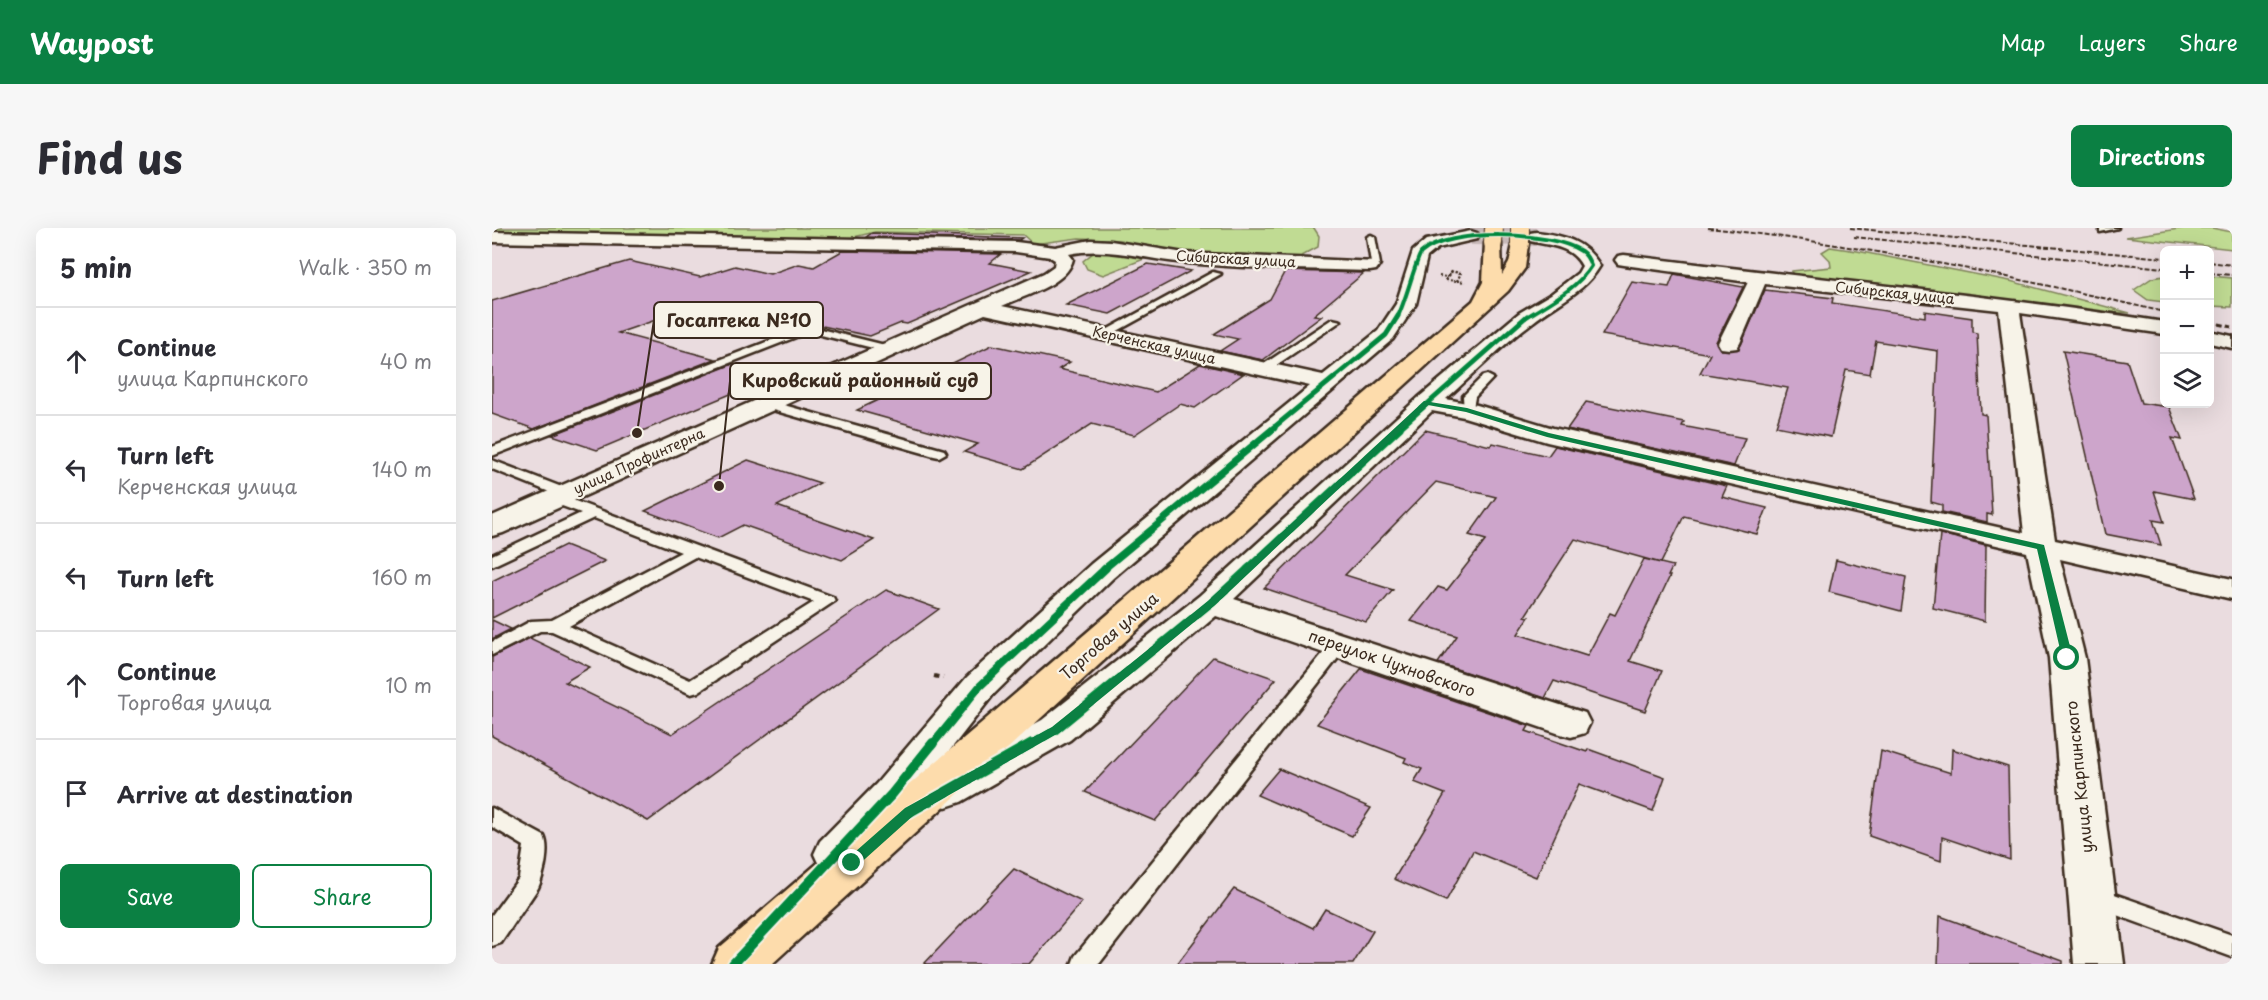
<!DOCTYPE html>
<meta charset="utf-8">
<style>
body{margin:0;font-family:"Playpen Sans",sans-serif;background:#f7f7f7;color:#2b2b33}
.controls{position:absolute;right:18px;top:18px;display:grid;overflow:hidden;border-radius:9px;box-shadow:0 6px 24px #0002}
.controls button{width:54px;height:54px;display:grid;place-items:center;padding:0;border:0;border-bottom:2px solid #e1e1e2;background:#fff;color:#2b2b33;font:30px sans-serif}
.stop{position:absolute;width:18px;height:18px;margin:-14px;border:4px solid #0b8043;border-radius:50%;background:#fff}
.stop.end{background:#0b8043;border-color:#fff;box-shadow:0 2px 6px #0008}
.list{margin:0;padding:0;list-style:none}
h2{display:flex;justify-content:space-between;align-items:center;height:78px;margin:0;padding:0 24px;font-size:26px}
h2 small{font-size:20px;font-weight:400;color:#7c7c81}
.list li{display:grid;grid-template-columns:39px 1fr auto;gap:18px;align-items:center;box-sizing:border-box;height:108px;padding:0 24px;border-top:2px solid #e1e1e2}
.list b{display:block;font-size:22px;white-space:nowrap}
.list p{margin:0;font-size:20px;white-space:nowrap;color:#7c7c81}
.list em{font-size:20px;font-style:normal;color:#7c7c81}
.actions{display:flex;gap:12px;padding:18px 24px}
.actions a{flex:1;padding:14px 0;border:2px solid #0b8043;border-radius:9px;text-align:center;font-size:21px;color:#0b8043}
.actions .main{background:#0b8043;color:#fff}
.icon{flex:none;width:33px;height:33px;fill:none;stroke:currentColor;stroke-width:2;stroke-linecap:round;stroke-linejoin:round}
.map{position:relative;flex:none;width:1740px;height:736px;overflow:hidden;border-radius:9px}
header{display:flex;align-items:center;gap:36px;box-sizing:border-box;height:84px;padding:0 30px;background:#0b8043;color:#fff}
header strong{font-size:28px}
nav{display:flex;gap:33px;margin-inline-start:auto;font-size:21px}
.intro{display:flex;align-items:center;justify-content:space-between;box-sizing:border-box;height:144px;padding:0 36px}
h1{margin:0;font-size:42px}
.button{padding:15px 27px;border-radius:9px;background:#0b8043;color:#fff;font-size:21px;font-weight:700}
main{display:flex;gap:36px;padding:0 36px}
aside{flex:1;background:#fff;border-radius:9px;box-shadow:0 6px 24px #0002}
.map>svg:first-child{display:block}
</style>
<header>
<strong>Waypost</strong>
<nav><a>Map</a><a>Layers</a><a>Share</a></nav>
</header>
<div class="intro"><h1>Find us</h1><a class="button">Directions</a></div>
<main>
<aside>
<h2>5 min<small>Walk · 350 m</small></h2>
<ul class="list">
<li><svg class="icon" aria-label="ahead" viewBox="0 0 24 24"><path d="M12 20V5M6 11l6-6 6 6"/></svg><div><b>Continue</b><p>улица Карпинского</p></div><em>40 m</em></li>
<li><svg class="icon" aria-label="left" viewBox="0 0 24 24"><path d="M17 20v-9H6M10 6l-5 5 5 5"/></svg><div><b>Turn left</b><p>Керченская улица</p></div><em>140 m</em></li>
<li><svg class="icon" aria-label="left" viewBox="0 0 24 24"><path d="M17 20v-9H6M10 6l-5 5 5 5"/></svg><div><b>Turn left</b></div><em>160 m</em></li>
<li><svg class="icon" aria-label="ahead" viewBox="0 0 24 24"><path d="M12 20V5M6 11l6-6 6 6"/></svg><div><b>Continue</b><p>Торговая улица</p></div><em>10 m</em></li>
<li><svg class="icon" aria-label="arrive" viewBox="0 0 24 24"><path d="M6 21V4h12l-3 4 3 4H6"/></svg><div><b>Arrive at destination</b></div></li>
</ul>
<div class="actions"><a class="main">Save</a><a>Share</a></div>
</aside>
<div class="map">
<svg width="1740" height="736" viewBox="0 0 1740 736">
<rect width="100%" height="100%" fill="#eadcdf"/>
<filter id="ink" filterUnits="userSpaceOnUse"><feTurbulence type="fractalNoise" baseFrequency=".0167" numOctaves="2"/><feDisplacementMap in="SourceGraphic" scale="12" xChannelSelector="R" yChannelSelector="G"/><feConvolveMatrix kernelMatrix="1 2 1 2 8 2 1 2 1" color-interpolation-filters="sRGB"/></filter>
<g filter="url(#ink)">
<g fill="#c0db93" stroke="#7e8258" stroke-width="1.5">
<path d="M0,0H822L827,8L826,19L809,28L779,29L691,24L652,31L611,47L595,41L591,33L601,25L629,15V12L587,10L541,16L531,7L383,4L349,12L0,5Z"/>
<path d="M1693,0H1720L1740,4V21L1634,9Z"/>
<path d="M1338,19L1365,23L1518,53L1638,85L1601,83L1316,53L1299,48L1300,43L1339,39L1338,32L1330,24Z"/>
<path d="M1672,48V74L1656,72L1642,62L1660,50Z"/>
<path d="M1718,48L1740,50V79L1718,78Z"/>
</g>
<g fill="#cda5cb" stroke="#3b2a1e" stroke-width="1.5">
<path d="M380,5L530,10L527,12L374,9Z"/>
<path d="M350,23L509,26L498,35L539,43L415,96L409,95L378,108L216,74L126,105L223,131L42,201L0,186V73L137,33L208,49L243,38L278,46L307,36L322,39Z"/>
<path d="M656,36L699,43L618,86L574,77Z"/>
<path d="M793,43L872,45L822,87L830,88L771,132L728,123L746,111L722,106L778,71Z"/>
<path d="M1182,46L1251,59L1224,114L1229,122L1247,121L1273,62L1341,70L1340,75L1433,89V83L1480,90V104L1485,105L1489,186L1494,187L1500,287L1495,286V294L1450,284V277L1439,274L1446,123L1384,113L1378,146L1354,142L1339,209L1284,198L1296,160L1208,145L1218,126L1110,107L1140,54L1177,59Z"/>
<path d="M500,117L578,134L567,141L664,164L708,136L751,146L703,180L688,176L642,207L600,196L531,241L472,224L486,216L365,182Z"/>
<path d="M1571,123L1635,133L1649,175L1677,179L1690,212L1680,210L1702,271L1662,263L1672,294L1661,292L1669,317L1613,306Z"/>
<path d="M241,136L284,147L105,222L60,207Z"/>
<path d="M1094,174L1192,194L1190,198L1253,210L1242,238L1075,201Z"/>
<path d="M933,202L998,218L1001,215L1056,228L1063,218L1235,258L1230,269L1275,280L1265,306L1192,288L1169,335L1083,311L1033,388L1037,389L1026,406L1095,428L1118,385L1123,387L1152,331L1181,338L1176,348H1178L1138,433L1170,443L1153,483L1062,453L1053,470L946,435L965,408L919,393L946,359L955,362L994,312L977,307L1004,269L944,254L853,347L901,362L874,394L772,360Z"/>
<path d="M256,232L328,255L285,278L382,312L350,332L251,297L226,310L153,283Z"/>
<path d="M1448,306L1494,317L1493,393L1441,380Z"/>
<path d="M73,317L113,333L0,390V353Z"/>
<path d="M1344,332L1414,349L1409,383L1337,364Z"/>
<path d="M394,362L447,381L156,593L0,508V429L38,410L98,439L73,454L180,506Z"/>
<path d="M0,392L19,401L0,411Z"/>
<path d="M721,429L784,451L663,593L593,564Z"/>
<path d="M869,441L1037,498L1034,503L1095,524L1096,521L1173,549L1161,583L1087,556L1044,649L981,623L954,673L902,651L953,566L922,554L930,541L912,534L914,530L825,496Z"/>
<path d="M1460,521L1516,539L1518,632L1450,609L1449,633L1377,608L1389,523L1459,545Z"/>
<path d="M787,541L879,580L860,608L765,567Z"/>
<path d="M522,641L590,674L537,736H432Z"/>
<path d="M742,661L821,700L833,681L881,703L861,736H685Z"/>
<path d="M1448,688L1571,733V736H1446Z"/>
</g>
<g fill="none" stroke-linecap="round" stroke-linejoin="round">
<path stroke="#c7b8b8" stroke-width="18" stroke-dasharray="18 9" stroke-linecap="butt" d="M979,8L1044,9"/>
<defs>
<g id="lane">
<path d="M1608,0H1626L1608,4Z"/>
<path d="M879,7L883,9L888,36L878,41L874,38L879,35L875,9Z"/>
<path d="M721,44L729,46L618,107L609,105Z"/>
<path d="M840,91L849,93L774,144H766V140Z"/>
<path d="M316,98L401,119L402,121L397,124L317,104L0,228V219Z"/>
<path d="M995,147L1001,150L983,169L980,185H972L971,168L991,148Z"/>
<path d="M274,172L452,222L454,225L447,229L442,228L270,179L268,176Z"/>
<path d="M0,232L80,263L82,266L75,270L341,369L343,373L206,464L199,466L60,403H48L0,427V414L39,393L60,392L189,324L102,290L0,338V327L89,285L59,274L57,271L59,268L65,267L0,241ZM203,329L322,374L198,452L77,398Z"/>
<path d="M847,411L853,413L856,417L853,421L607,736H580L583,728L841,413Z"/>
<path d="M0,580L52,608C58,620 52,647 46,660L9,715L0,718V687L27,650L32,618L0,599Z"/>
<path d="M1605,660L1740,707V729L1597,677L1593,670L1597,663Z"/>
</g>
<g id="street">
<path d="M979,3L985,5L987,8L985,11L946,20L935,29L924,76L901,111L621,350L563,406L501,467L415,577L360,639L344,644L328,639L322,626L328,613L385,555L475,449L599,336L818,158L493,86L11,305L0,308V288L552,45L562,38L563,32L558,29L524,24L0,14V4L524,14L563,19L599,12L619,13L692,25L884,34L887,38L884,42L878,43C817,41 756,41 695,35C653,32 619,18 577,26L581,31C575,57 533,67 510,78L831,147L886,103L904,76L921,23L934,12Z"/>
<path d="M1044,4C1071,7 1094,13 1108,38C1092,65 1065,75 1041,94C1010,117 983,145 954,171L985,177L1061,200L1532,305L1507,82L1273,56L1248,115L1245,120L1237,121L1229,120L1226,115L1256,54L1132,37L1126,36L1123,32L1126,28L1132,27C1312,50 1493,66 1672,94V106L1528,85L1563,312L1740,351V371L1568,331L1593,430L1632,736H1582L1557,430L1535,324L1055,214L972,189L940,183L742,371L1093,485L1098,495L1093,505L1079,509L1065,505L724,388L578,512L469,574L454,579L439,574L433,563L439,552L550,492L707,368L926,170L1027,85L1059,66L1086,45L1090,38C1079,17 1058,18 1038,13L1036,9L1038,5Z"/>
<path d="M1718,103L1740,108V120L1718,115Z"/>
</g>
<path id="primary" d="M1001,10L1009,15L1010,47L1017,35L1022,12H1034L1036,16L1033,40L1016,63L280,736H220L227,720L981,73L991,54L993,15Z"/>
</defs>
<use href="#lane" stroke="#3b2a1e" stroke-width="5"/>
<use href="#street" stroke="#3b2a1e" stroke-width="5"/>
<use href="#primary" stroke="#3b2a1e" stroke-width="5"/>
<g stroke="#3b2a1e" stroke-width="2" stroke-dasharray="2 2" stroke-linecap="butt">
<path d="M959,43L969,45"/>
<path d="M947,48L956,49"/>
<path d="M957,48L959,43"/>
<path d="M957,48L959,44L969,45"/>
<path d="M956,49L959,43"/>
<path d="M954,52L965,53"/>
<path d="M954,52L956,49"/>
<path d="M954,52L956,49"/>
<path d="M965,53L973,54"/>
<path d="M965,53L969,45"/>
<path d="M965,53L969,45"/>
</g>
<path stroke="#3b2a1e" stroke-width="4" stroke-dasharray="4.5 4.5" stroke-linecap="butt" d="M442,448L451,450"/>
<use href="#lane" fill="#f7f3e8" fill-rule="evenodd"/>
<use href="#street" fill="#f7f3e8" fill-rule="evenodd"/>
<use href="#primary" fill="#fddcac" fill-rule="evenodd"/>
<g stroke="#3b2a1e" stroke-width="2" stroke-dasharray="5 2" stroke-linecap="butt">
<path d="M1216,0C1370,16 1521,49 1672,84"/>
<path d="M1358,0L1672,30"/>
<path d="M1362,9L1672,40"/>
<path d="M1718,34L1740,37"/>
<path d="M1718,45L1740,47"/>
</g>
<path stroke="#3b2a1e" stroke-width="3" stroke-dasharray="6 3" stroke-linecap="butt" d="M1718,94L1740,99"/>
<defs>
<g id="primary-bridge">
<path d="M1028,0V16"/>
<path d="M1001,15L1002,0"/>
</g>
</defs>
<use href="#primary-bridge" stroke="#3b2a1e" stroke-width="20" stroke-linecap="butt"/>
<use href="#primary-bridge" stroke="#fddcac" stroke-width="18"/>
<defs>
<path id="cycleway-far4" d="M905,90C913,76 924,31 929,25C956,0 1058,3 1089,23C1095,27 1097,32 1099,38C1084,62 1056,75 1033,90"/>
<g id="cycleway-far3">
<path d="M780,201L894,107L906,88"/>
<path d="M907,201L1035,88"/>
</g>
<g id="cycleway-far2">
<path d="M612,341L782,200"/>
<path d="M755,341L908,200"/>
</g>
<g id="cycleway-far1">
<path d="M440,517L488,458L614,340"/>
<path d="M538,517L564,502L719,375L757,340"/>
</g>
<g id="cycleway">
<path d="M418,584L540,515"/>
<path d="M241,736L400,566L441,515"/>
</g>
</defs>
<use href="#cycleway-far4" stroke="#f7f3e8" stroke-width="6"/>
<use href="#cycleway-far3" stroke="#f7f3e8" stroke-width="8"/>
<use href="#cycleway-far2" stroke="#f7f3e8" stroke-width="10"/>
<use href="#cycleway-far1" stroke="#f7f3e8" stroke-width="12"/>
<use href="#cycleway" stroke="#f7f3e8" stroke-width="14"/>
<use href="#cycleway-far4" stroke="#00873e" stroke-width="4"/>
<use href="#cycleway-far3" stroke="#00873e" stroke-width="5"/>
<use href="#cycleway-far2" stroke="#00873e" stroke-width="7"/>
<use href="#cycleway-far1" stroke="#00873e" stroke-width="8"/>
<use href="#cycleway" stroke="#00873e" stroke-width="10"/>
</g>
</g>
<path fill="#0b8043" d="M932,173L975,180L1057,205L1552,317L1581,430L1575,434L1570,430L1545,321L1055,209L974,184L936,177L723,377L568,504L422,587L364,639H355L353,635L355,631L413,580L560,499L716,373Z"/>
<g text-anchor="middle" stroke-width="4.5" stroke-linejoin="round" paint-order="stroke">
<g font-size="14" fill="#3b2a1e" stroke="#f7f3e8">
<text transform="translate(744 31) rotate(3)" y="5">Сибирская улица</text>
<text transform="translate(1403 65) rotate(6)" y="5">Сибирская улица</text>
<text transform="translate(662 117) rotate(13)" y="5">Керченская улица</text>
<text transform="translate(147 233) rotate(-24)" y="5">улица Профинтерна</text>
</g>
<g font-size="16" fill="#3b2a1e" stroke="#f7f3e8">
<text transform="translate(617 408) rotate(-41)" y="6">Торговая улица</text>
<text transform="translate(900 435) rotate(19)" y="6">переулок Чухновского</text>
<text transform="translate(1587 549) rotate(-96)" y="6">улица Карпинского</text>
</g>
</g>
<path fill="none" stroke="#3b2a1e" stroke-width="2" d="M145 205L162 92M227 258L238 153"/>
<g fill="#3b2a1e" stroke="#f7f3e8" stroke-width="2">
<circle cx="145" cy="205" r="6"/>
<circle cx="227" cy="258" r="6"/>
</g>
<g fill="#f7f3e8" stroke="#3b2a1e" stroke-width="2">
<rect x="162" y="74" width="169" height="36" rx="6"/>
<rect x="238" y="135" width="261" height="36" rx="6"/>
</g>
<g font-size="18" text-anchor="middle" font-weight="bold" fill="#3b2a1e">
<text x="247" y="99">Госаптека №10</text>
<text x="368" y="159">Кировский районный суд</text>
</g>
</svg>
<div class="controls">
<button>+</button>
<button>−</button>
<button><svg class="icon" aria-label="layers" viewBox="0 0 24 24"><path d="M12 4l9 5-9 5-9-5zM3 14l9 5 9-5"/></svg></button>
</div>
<div class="stop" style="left:1575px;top:430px"></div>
<div class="stop end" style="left:360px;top:635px"></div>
</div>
</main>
